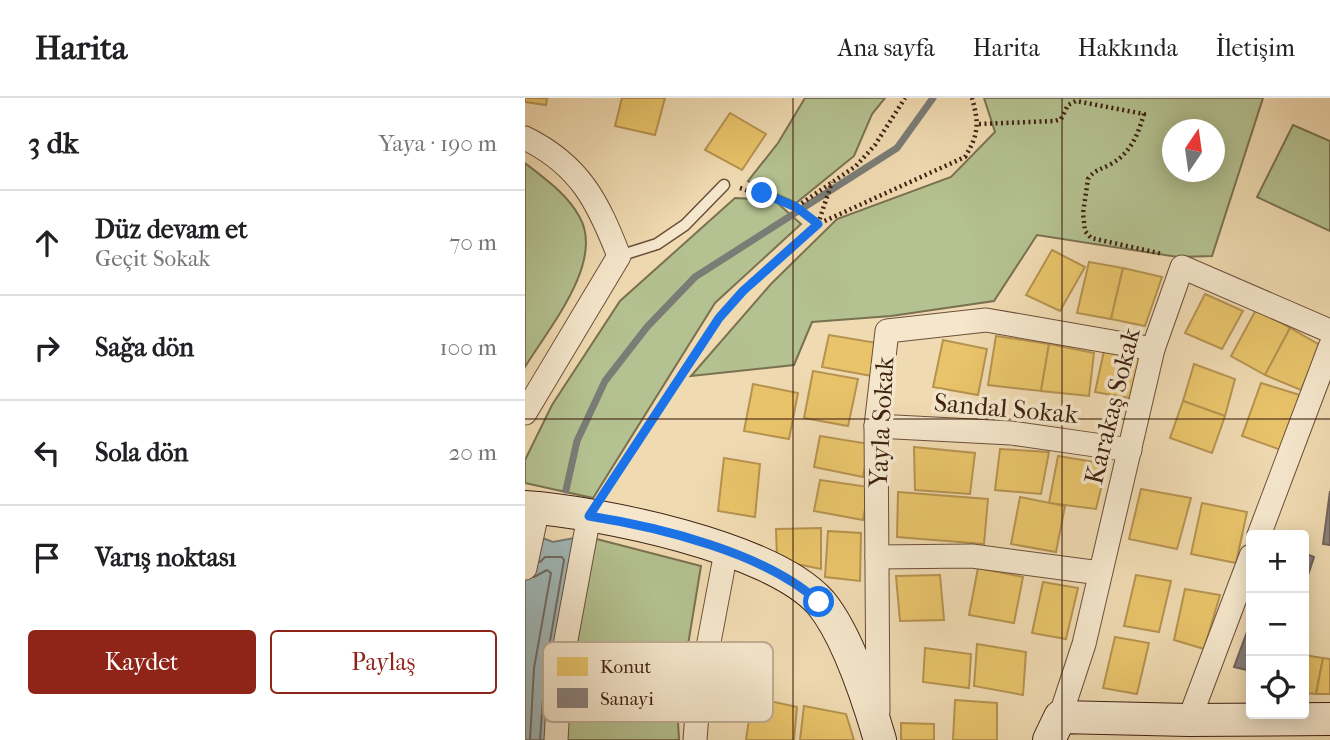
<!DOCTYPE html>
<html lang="tr">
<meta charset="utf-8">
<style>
body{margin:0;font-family:"IM FELL French Canon",serif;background:#f6f6f6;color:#202124}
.controls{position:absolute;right:21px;bottom:21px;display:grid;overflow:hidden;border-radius:7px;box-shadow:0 4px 18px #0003}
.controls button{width:63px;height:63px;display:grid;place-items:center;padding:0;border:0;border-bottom:2px solid #e0e0e0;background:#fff;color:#202124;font:35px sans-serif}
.compass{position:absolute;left:637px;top:21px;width:63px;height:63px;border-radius:50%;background:#fff;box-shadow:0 4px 18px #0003;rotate:13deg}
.stop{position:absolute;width:21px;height:21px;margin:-16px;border:5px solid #1a73e8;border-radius:50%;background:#fff}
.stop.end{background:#1a73e8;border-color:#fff;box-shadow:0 2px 7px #0008}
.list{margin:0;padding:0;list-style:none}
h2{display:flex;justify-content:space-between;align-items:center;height:91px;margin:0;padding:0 28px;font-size:30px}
h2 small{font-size:23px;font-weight:400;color:#757577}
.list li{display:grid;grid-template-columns:46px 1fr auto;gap:21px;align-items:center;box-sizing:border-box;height:105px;padding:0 28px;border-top:2px solid #e0e0e0}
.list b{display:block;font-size:26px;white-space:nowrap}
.list p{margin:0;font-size:23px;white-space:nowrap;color:#757577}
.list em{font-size:23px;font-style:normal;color:#757577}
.actions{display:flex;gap:14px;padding:21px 28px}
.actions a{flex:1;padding:16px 0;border:2px solid #8f2418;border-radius:7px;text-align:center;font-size:24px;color:#8f2418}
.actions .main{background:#8f2418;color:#fff}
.icon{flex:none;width:38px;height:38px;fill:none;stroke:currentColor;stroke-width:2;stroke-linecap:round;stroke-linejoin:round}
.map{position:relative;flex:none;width:805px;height:642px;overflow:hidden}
header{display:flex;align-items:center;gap:42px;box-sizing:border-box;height:98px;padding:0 35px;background:#fff;border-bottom:2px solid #e0e0e0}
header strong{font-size:33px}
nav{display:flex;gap:38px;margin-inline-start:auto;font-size:24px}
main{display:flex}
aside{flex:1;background:#fff}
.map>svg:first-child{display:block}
</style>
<header>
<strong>Harita</strong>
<nav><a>Ana sayfa</a><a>Harita</a><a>Hakkında</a><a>İletişim</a></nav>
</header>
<main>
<aside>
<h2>3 dk<small>Yaya · 190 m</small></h2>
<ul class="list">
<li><svg class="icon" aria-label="ahead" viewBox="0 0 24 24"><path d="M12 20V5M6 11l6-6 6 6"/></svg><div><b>Düz devam et</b><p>Geçit Sokak</p></div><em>70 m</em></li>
<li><svg class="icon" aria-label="right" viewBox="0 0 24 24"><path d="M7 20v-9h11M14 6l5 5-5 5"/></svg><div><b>Sağa dön</b></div><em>100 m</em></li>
<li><svg class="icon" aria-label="left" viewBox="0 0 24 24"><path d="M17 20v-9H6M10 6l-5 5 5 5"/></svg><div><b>Sola dön</b></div><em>20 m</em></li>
<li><svg class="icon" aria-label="arrive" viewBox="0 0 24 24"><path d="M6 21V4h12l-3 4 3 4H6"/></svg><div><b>Varış noktası</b></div></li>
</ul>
<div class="actions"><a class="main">Kaydet</a><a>Paylaş</a></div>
</aside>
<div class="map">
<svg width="805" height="642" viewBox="0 0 805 642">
<rect width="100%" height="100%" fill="#f0dab1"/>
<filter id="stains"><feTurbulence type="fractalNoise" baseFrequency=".00286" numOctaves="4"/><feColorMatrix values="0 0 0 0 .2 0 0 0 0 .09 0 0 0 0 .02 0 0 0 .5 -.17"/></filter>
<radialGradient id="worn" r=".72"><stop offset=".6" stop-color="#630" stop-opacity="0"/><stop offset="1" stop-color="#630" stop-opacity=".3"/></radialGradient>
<g fill="#b4c190" stroke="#7a7151" stroke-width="2" fill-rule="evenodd">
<path d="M280,0H360L347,16L329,58L271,105L223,83L253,45Z"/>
<path d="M459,0H738L687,158L653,159L512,137L469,203L366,218L287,224L269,267L166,278L246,186L312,121L426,79L470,34ZM648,32H690V74H648Z"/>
<path d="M768,27L805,43V133L732,99Z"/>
<path d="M0,65C20,81 41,95 54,118C81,163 23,231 0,269Z"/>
<path d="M210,100L249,102L276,126L190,205L68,400L0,385V362L27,307L95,203Z"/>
<path d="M60,438L176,468L159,571L109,559L100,612L153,624L154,642H32Z"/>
</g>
<path fill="#a0b8b8" stroke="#7a7c76" stroke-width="2" d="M7,436L28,444L60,438L31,642H0V470Z"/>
<g fill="#e9c46a" stroke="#b69350" stroke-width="2">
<path d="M0,0H22L21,7L0,4Z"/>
<path d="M97,0H140L130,37L90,28Z"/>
<path d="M205,15L241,36L217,72L180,52Z"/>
<path d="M527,152L560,169L535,213L501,197Z"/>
<path d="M564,164L598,170L586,221L552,215Z"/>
<path d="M598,170L637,179L620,228L586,221Z"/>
<path d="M680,196L718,213L697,251L660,235Z"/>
<path d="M732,210L765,230L740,277L706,258Z"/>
<path d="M765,230L795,247L776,292L740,277Z"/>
<path d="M304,237L352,245L347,278L297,269Z"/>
<path d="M471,238L524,246L516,293L463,287Z"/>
<path d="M418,242L462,251L453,297L408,289Z"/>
<path d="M524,246L569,255L564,298L516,293Z"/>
<path d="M579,253L618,260L609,301L570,294Z"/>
<path d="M669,266L710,281L700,318L658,303Z"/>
<path d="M288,273L333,281L323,328L279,320Z"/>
<path d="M736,285L778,298L756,352L717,338Z"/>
<path d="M228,286L273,295L264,341L219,333Z"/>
<path d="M658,303L700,318L687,355L645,340Z"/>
<path d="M295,338L344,346L338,379L289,369Z"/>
<path d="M389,349L450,355L445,396L390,392Z"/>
<path d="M475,351L524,354L516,396L470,392Z"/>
<path d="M533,358L582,366L571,411L524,405Z"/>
<path d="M199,360L235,366L230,419L193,413Z"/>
<path d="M295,382L344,389L338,422L289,413Z"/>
<path d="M616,391L666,400L652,451L604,441Z"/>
<path d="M373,394L463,401L459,446L372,439Z"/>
<path d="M495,399L540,408L531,454L486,446Z"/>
<path d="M677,405L722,414L711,465L666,456Z"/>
<path d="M296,430V471L252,462L251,431Z"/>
<path d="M303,433L336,435L335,483L300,479Z"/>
<path d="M453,470L498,479L489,525L444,517Z"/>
<path d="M415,477L419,522L375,523L371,478Z"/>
<path d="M611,477L646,483L634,534L599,528Z"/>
<path d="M518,484L553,490L541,541L507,535Z"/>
<path d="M660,491L695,497L679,551L649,542Z"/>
<path d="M590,539L624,545L612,596L578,590Z"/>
<path d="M452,546L501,554L498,597L449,588Z"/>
<path d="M400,550L446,556L444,590L398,584Z"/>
<path d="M779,557L798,560L791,596L779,595Z"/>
<path d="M798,560L805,561V596H791Z"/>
<path d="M227,599L272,609L269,642H221Z"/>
<path d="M430,602L472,605V642H428Z"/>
<path d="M279,608L321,616L329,642H275Z"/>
<path d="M376,625L409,626V642H376Z"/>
</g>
<g fill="#8a817c" stroke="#74645c" stroke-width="2">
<path d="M805,393V447L798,446Z"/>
<path d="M779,455L789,459L779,489Z"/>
<path d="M726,523V573L709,569Z"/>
</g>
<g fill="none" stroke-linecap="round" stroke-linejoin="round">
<g stroke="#706c65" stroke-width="2">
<path d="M15,464L20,459H37L39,462L20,572L15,642"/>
<path d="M5,642L9,570L26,475L22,472L9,479"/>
</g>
<path stroke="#7a7c76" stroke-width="7" d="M41,392L52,343L80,283L122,229L170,179L372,50L408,0"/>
<defs>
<path id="lane" d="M94,158L132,146L160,127L199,87"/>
<g id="street">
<path d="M0,40C55,67 73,104 94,158L0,315"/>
<path d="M351,328L486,335L605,352"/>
<path d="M734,437L805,249"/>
<path d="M352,459L447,458L575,475"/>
<path d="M0,470L13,410"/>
<path d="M353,614L351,328L362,233L461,222L628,251"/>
<path d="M535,619L559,546L628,251L657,169L805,233"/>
<path d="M664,622L726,458"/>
<path d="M31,642L35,574L64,418"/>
<path d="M170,642L173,602L201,454"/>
</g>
<g id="secondary">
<path d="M0,409C74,414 247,449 296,505C323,538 343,601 355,642"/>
<path d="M524,642L535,619L664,622L805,621"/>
</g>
</defs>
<use href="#lane" stroke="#6c4f3a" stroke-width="13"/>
<use href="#street" stroke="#6c4f3a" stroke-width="25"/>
<use href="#secondary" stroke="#402112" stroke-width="34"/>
<g stroke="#402112" stroke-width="4.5" stroke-dasharray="2 3.5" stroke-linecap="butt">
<path d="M454,26L530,23L536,21L543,7L551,3L619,16C613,36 606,55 586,66C577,71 569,72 563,81L558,115L560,133L566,140L638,156"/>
<path d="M215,90L271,109L331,68L350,47L380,0"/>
<path d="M271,109L293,126L307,84"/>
<path d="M80,394L194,220L218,193L293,126L440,59C454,36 454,25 447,0"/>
</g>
<use href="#lane" stroke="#f5e7cc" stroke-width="10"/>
<use href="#street" stroke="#f5e7cc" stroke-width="23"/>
<use href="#secondary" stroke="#f5e7cc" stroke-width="32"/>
</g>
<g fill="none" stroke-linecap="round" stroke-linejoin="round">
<path stroke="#1a73e8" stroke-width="9" d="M237,95L271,109L293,126L218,193L194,220L64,418C134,429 241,455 294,504"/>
</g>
<path fill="none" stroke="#402112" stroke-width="2" stroke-opacity="0.55" d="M268,0V642M537,0V642M0,321H805"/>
<g text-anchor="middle" stroke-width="7" stroke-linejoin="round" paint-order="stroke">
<g font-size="26" fill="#402112" stroke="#f5e7cc">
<text transform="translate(587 308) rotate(-76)" y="9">Karakaş Sokak</text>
<text transform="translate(481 310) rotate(5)" y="9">Sandal Sokak</text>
<text transform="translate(356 324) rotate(-87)" y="9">Yayla Sokak</text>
</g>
</g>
<rect x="18" y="544" width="230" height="80" rx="10" fill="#f5e7cc" stroke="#bfac94" stroke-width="2"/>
<rect x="32" y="559" width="31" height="19" fill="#e9c46a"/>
<rect x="32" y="590" width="31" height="20" fill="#8a817c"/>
<g font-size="19" fill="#402112">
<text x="75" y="575">Konut</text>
<text x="75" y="607">Sanayi</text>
</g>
<rect width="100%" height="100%" filter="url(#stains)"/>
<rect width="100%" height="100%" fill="url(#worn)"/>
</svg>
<div class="controls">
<button>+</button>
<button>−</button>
<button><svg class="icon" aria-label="locate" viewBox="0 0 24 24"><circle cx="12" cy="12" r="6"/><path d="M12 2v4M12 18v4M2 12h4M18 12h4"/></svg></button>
</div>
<svg class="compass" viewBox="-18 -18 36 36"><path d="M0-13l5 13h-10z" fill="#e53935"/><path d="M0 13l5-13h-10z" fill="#757577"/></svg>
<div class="stop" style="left:294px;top:504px"></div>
<div class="stop end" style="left:237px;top:95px"></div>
</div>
</main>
